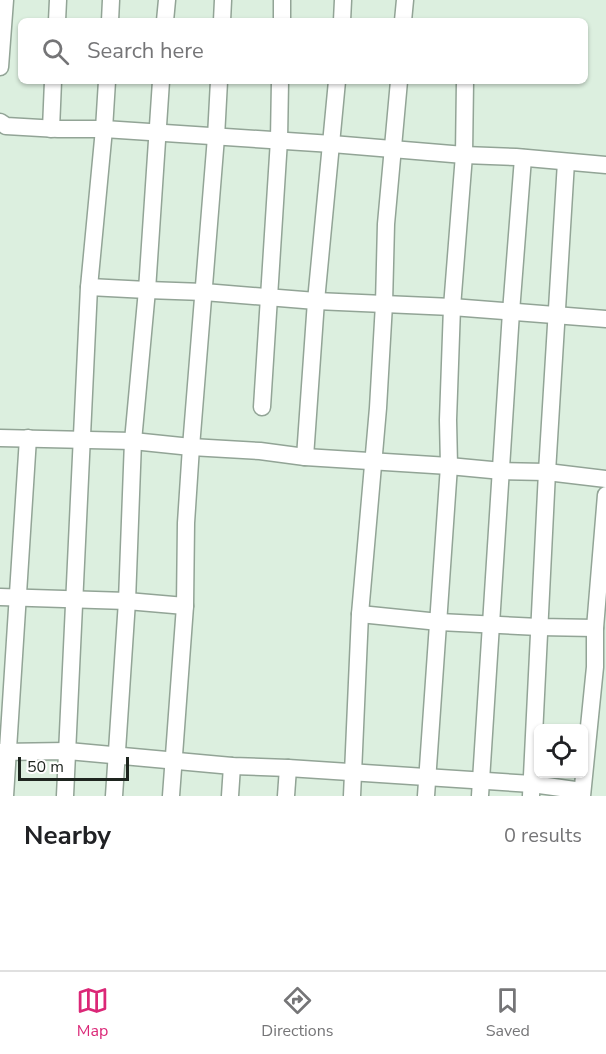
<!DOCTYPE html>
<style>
body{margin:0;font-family:"Nunito Sans",sans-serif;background:#f2f2f2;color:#202124}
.controls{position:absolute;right:18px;bottom:18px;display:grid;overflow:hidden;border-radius:9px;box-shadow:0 2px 4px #0004}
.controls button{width:54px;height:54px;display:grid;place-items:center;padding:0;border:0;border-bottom:2px solid #e0e0e0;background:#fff;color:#202124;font:30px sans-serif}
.scale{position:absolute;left:18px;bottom:15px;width:111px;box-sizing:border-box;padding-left:6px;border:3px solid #1e251f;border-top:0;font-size:16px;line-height:21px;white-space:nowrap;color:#1e251f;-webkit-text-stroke:4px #fff;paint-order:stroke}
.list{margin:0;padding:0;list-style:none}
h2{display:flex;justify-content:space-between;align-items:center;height:78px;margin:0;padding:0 24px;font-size:26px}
h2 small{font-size:20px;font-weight:400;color:#757577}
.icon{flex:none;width:33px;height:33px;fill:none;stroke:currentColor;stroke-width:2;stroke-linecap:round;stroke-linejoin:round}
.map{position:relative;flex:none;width:606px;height:796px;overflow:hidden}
.search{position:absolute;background:#fff;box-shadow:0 2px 4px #0004;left:18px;right:18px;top:18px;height:66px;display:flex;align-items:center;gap:15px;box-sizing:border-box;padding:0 21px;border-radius:9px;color:#757577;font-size:22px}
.sheet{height:174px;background:#fff}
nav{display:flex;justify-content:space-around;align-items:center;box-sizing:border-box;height:84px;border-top:2px solid #e0e0e0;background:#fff;font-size:16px;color:#757577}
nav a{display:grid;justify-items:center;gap:3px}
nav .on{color:#db2777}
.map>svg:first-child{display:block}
</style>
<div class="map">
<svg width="606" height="796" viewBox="0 0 606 796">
<rect width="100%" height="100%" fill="#dcefdf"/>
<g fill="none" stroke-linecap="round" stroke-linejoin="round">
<defs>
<g id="street">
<path d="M57,21L58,0"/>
<path d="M110,21L111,0"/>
<path d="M165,21L167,0"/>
<path d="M222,21L223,0"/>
<path d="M282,21V0"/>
<path d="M342,21L343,0"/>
<path d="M403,21L405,0"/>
<path d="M0,67L5,0"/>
<path d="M0,122L6,126L58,129H104L332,144L464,155L516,157L606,165"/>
<path d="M51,129L53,81"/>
<path d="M89,287L147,290L204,292L316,301L452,307L606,319"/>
<path d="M262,407L279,140L280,81"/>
<path d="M0,438L133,441L191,447L260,451L305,457L449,466L502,471L547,472L606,479"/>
<path d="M305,457L316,301L337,81"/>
<path d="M0,597L127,601L185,606"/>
<path d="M360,614L439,622L539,627L595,628"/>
<path d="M0,752L68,751L232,766L288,768L532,784L582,791"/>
<path d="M5,796L28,438"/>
<path d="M65,796L89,287L104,129L107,81"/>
<path d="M114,796L127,601L133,441L147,290L161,81"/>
<path d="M171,796L185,606L186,523L191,447L216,137L219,81"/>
<path d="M230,796L232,766"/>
<path d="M286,796L288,768"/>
<path d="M352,796L360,614L378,408L384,304L386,224L399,81"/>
<path d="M426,796L449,466L448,420L452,307L464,155L465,81"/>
<path d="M480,796L511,312L523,158"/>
<path d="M531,796L547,472L566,162"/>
<path d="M582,796L595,667V628L606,495"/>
</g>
</defs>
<use href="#street" stroke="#92a496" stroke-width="19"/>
<use href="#street" stroke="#fff" stroke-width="16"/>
</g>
</svg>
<div class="controls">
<button><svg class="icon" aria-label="locate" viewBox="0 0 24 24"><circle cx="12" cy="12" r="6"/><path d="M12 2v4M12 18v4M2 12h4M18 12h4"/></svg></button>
</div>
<div class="scale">50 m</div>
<div class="search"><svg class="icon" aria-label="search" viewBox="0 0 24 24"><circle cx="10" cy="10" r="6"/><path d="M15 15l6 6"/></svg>Search here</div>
</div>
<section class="sheet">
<h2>Nearby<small>0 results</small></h2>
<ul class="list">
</ul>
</section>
<nav>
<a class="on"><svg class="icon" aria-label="map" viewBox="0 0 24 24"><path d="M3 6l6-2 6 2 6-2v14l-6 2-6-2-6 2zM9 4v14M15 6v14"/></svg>Map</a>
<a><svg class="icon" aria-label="directions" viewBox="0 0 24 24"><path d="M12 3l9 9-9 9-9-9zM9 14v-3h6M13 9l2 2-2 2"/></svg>Directions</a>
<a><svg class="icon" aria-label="saved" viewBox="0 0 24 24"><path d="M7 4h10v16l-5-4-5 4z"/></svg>Saved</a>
</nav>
